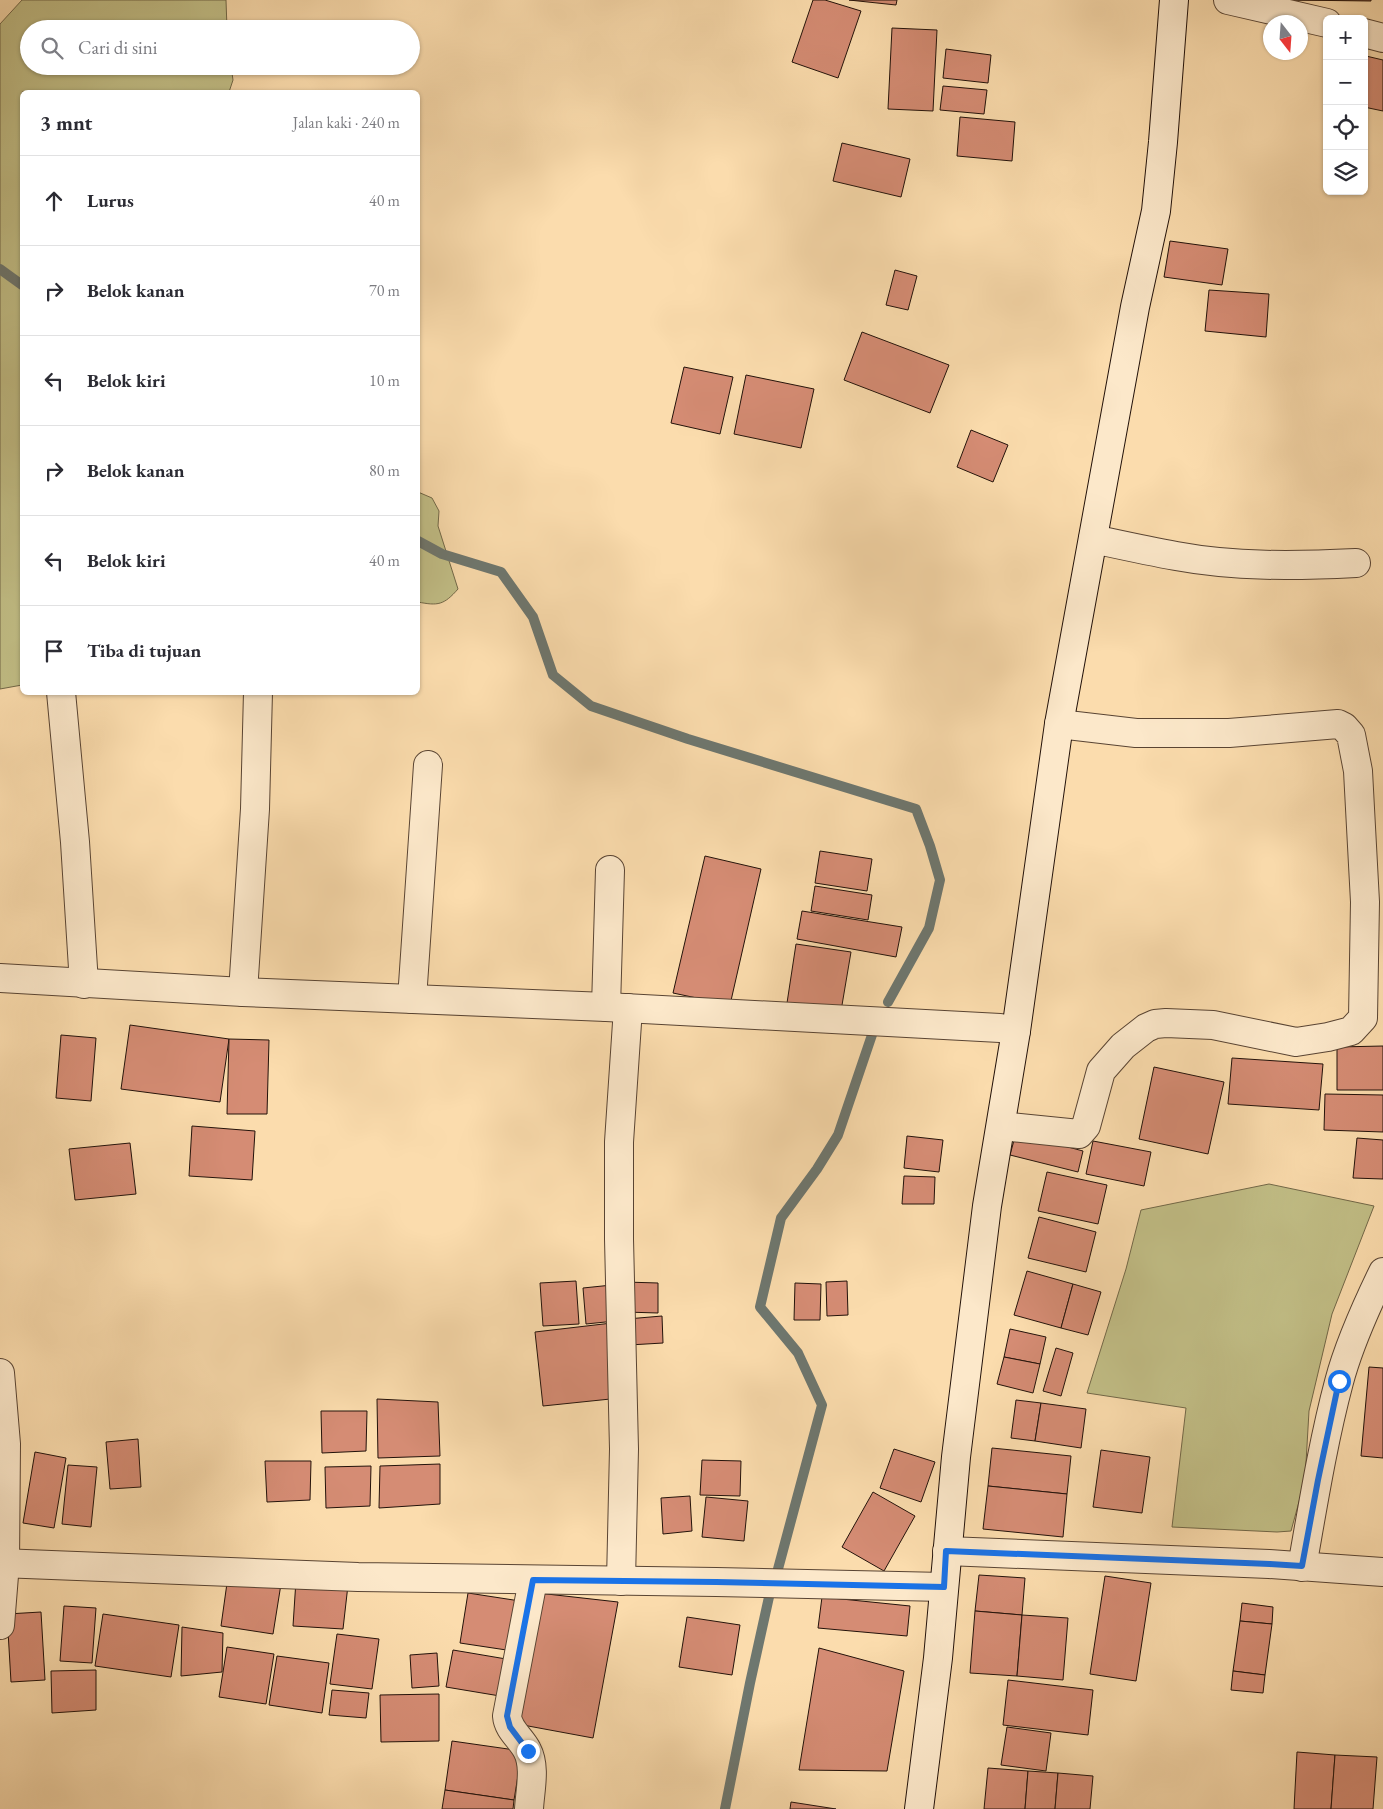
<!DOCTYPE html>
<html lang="id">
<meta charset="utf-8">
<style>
body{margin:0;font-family:"EB Garamond",serif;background:#f2f2f3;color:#2b2b33}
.controls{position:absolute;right:15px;top:15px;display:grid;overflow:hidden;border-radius:8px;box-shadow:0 1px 4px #0004}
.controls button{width:45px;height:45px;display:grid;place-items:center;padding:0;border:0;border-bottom:1px solid #e1e1e2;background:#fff;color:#2b2b33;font:25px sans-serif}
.compass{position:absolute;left:1263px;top:15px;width:45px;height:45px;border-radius:50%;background:#fff;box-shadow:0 1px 4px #0004;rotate:163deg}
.stop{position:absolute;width:15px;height:15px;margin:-11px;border:4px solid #1a73e8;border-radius:50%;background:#fff}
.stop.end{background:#1a73e8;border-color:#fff;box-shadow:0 1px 5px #0008}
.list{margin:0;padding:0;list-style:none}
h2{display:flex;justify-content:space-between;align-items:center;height:65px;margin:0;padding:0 20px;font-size:21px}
h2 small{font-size:16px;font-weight:400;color:#7c7c81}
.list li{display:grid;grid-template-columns:32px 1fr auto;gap:15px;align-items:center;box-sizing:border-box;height:90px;padding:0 20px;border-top:1px solid #e1e1e2}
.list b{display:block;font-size:19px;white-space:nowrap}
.list em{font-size:16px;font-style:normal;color:#7c7c81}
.icon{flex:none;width:28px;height:28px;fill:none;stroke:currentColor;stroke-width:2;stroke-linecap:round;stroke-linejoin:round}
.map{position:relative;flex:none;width:1383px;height:1809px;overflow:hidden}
.search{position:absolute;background:#fff;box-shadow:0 1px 4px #0004;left:20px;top:20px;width:400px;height:55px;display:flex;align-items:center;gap:12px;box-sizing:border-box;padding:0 18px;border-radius:28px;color:#7c7c81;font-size:19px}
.panel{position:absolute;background:#fff;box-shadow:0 1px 4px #0004;left:20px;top:90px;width:400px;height:605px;border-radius:8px}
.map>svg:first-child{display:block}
</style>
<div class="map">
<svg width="1383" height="1809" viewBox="0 0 1383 1809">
<rect width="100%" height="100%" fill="#fbdcad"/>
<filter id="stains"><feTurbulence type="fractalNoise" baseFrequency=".004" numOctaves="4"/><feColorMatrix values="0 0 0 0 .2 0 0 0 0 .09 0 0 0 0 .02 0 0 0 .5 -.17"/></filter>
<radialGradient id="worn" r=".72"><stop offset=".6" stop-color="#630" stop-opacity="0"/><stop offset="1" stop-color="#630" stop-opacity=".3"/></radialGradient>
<g fill="#c2bf87" stroke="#726848">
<path d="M22,0H226L227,29H29V66H231L233,80L229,92H22V685L0,689V24Z"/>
<path d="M418,492L432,498L439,511L438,526L458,589C444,605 438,606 418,602Z"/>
<path d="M1269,1184L1374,1206L1332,1314L1309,1411L1305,1480L1291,1531L1277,1532L1172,1527L1186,1408L1087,1393L1126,1269L1141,1210Z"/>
</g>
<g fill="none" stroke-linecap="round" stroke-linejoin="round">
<g stroke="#6e776f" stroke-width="10">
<path d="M0,269L22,285"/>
<path d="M418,541L442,554L501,572L533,617L553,675L591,706L688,739L916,809L930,846L940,880L929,928L888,1002"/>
<path d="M778,1569L822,1405L798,1353L760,1307L781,1218L817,1169L838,1135L875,1026"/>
<path d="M725,1809L750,1683L769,1597"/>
</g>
</g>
<g fill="#d58c74" stroke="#23120a">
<path d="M813,0H825L861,11L838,78L792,62Z"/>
<path d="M849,0H897L896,5Z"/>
<path d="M1292,0H1371V1Z"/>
<path d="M892,28L937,30L933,111L888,109Z"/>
<path d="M946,49L991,55L988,83L943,78Z"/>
<path d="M1366,56L1383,60V111L1364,107V62Z"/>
<path d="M943,86L987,90L984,114L940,110Z"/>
<path d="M960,117L1015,122L1012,161L957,156Z"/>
<path d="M842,143L910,159L901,197L833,181Z"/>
<path d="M1170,241L1228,249L1222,285L1164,277Z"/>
<path d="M895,270L917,276L908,310L886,305Z"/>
<path d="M1209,290L1269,294L1266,337L1205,331Z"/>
<path d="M862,332L949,365L930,413L844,380Z"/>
<path d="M684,367L733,377L720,434L671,423Z"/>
<path d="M746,375L814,389L801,448L734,434Z"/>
<path d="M971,430L1008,445L993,482L957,467Z"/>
<path d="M820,851L872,859L867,891L815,883Z"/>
<path d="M705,856L761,869L730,1005L673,993Z"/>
<path d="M815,886L872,895L868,920L811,911Z"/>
<path d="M802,911L902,927L896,957L797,939Z"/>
<path d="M796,944L851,952L841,1011L787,1003Z"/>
<path d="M130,1025L229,1039L220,1102L121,1089Z"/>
<path d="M61,1035L96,1038L91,1101L56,1098Z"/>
<path d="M229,1039L269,1040L267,1114H227Z"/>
<path d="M1383,1046V1090H1337V1047Z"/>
<path d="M1232,1058L1323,1064L1319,1110L1228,1104Z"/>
<path d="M1154,1067L1224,1082L1208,1154L1139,1139Z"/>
<path d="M1325,1094L1383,1095V1132L1324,1130Z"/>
<path d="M192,1126L255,1131L252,1180L189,1176Z"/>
<path d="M1016,1133L1083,1151L1078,1172L1010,1155Z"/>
<path d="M907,1136L943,1140L939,1172L904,1168Z"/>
<path d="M1357,1138L1383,1140V1179L1353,1178Z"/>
<path d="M1093,1141L1151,1152L1144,1186L1086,1174Z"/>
<path d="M130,1143L136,1194L75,1200L69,1149Z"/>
<path d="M1047,1172L1107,1185L1098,1224L1038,1211Z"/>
<path d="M904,1176L935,1177L934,1204H902Z"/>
<path d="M1039,1217L1096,1232L1086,1272L1028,1258Z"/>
<path d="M1027,1271L1073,1284L1061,1328L1014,1315Z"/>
<path d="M576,1281L579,1324L543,1326L540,1283Z"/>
<path d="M847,1281L848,1315L827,1316L826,1282Z"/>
<path d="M625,1282L658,1283V1313L625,1312Z"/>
<path d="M795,1283L821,1284L820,1320H794Z"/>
<path d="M1073,1284L1101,1292L1088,1335L1061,1328Z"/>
<path d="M612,1285L615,1321L586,1324L583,1288Z"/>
<path d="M662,1316L663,1343L629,1345L627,1319Z"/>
<path d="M612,1323L620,1398L543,1406L535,1332Z"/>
<path d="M1010,1329L1046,1337L1040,1364L1004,1357Z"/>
<path d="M1056,1348L1073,1353L1061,1396L1043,1391Z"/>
<path d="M1004,1357L1040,1364L1033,1393L997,1384Z"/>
<path d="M1369,1367L1383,1368V1458L1361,1456Z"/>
<path d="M377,1399L438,1402L440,1456L378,1458Z"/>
<path d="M1016,1400L1041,1403L1035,1441L1011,1438Z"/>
<path d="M1041,1403L1086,1409L1081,1448L1035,1441Z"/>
<path d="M321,1411H367L366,1451L322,1453Z"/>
<path d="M138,1439L141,1487L110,1489L106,1442Z"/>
<path d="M992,1448L1071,1456L1067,1494L988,1486Z"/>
<path d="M894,1449L935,1462L921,1502L880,1488Z"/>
<path d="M1101,1450L1150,1457L1142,1513L1093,1507Z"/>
<path d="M35,1452L66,1458L54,1528L23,1523Z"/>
<path d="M702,1460L741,1461L740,1496L700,1495Z"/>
<path d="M265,1461H311L310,1500L267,1502Z"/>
<path d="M440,1464V1504L379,1508L380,1466Z"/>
<path d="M68,1465L97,1467L91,1527L62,1524Z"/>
<path d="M371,1466L370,1506L326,1508L325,1467Z"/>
<path d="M988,1486L1067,1494L1063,1537L983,1529Z"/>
<path d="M873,1492L915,1516L884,1571L842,1547Z"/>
<path d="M690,1496L692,1531L663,1534L661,1498Z"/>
<path d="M706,1497L748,1501L744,1541L702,1537Z"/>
<path d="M979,1575L1025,1578L1022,1615L975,1611Z"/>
<path d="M228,1576L281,1584L273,1634L221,1626Z"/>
<path d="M1105,1576L1151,1583L1136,1681L1090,1674Z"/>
<path d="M296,1580L348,1585L343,1629L293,1626Z"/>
<path d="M468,1593L520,1601L513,1651L460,1643Z"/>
<path d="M538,1593L618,1602L593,1738L512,1723Z"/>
<path d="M822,1597L910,1606L907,1636L818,1628Z"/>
<path d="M1242,1603L1273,1607L1272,1624L1240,1621Z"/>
<path d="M64,1606L96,1608L92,1663L60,1661Z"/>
<path d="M975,1611L1022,1615L1017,1676L970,1673Z"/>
<path d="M41,1612L45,1680L11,1682L7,1614Z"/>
<path d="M103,1614L179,1625L171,1677L95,1666Z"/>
<path d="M1022,1615L1068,1618L1063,1680L1017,1676Z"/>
<path d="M687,1617L740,1625L732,1675L679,1667Z"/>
<path d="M1240,1621L1272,1624L1265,1675L1233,1671Z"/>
<path d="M182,1627L223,1633L222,1672L181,1676Z"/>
<path d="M337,1634L379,1639L372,1689L330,1684Z"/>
<path d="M227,1647L274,1654L266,1704L219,1697Z"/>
<path d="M819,1648L904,1671L887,1771L799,1770Z"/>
<path d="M453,1650L512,1660L506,1697L446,1687Z"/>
<path d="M437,1653L439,1686L412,1688L410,1655Z"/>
<path d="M277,1656L329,1663L322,1713L269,1705Z"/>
<path d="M96,1670V1710L52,1713L51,1671Z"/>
<path d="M1233,1671L1265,1675L1263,1693L1231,1690Z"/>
<path d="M1008,1680L1093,1690L1088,1735L1003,1725Z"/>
<path d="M332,1690L369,1693L366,1718L329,1715Z"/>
<path d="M439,1694V1741L381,1742L380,1695Z"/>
<path d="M1007,1727L1051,1733L1046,1771L1001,1765Z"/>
<path d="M452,1741L522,1751L514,1800L445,1790Z"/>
<path d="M1297,1752L1335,1755L1331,1809H1294Z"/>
<path d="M1335,1755L1377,1757L1373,1809H1331Z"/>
<path d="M988,1768L1028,1771L1025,1809H984Z"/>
<path d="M1028,1771L1058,1773L1055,1809H1025Z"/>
<path d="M1058,1773L1093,1776L1090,1809H1055Z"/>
<path d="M445,1790L514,1800L513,1809H442Z"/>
<path d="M791,1802L836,1809H790Z"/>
</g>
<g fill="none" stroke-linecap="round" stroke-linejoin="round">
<defs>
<g id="minor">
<path d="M1228,0L1327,23"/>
<path d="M1364,33L1383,38"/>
<path d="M1093,539C1121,545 1148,551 1176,556C1235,567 1296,566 1356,563"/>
<path d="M61,692L75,842L84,984"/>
<path d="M0,978L243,992L606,1007L1000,1028L1016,1031"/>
<path d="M243,992L255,809L258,692"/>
<path d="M412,999L428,765"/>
<path d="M606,1007L610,870"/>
<path d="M1001,1126L1079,1134L1086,1126L1101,1071L1123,1046L1146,1028L1155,1024L1166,1023L1213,1025L1296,1042L1328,1037L1351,1031L1363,1018L1365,902L1358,771L1351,735L1344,727L1338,724L1229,733H1136L1059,724"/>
<path d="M0,1373L6,1444L5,1563L0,1625"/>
<path d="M947,1551L1269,1564L1383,1572"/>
<path d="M0,1563L358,1577L716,1582L944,1587"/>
<path d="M1302,1567C1313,1505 1323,1442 1339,1382C1349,1344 1366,1307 1383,1272"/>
<path d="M621,1581L624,1449L619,1239V1142L628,1008"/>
<path d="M529,1809C530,1790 536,1767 527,1750C521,1738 508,1730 507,1716L533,1580"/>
</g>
<path id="secondary" d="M919,1809L938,1658L956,1457L987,1206L1016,1031L1059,724L1135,307L1156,211L1163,142L1174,0"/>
</defs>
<use href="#minor" stroke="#594433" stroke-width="30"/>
<use href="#secondary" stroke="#23120a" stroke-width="30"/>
<use href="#minor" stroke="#fce8ca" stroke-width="28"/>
<use href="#secondary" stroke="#fce8ca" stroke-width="28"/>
</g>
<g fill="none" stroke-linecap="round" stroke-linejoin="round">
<path stroke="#1a73e8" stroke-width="6" d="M528,1751L510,1727L507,1716L533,1580L716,1582L944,1587L946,1551L1270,1564L1302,1566L1318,1480L1339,1381"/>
</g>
<rect width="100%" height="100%" filter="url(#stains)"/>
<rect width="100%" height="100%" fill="url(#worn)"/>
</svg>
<div class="controls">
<button>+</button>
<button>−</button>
<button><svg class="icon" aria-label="locate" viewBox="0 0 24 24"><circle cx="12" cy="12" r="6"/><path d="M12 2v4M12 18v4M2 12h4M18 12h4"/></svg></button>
<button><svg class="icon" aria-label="layers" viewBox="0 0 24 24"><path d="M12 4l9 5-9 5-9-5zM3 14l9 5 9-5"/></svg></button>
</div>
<svg class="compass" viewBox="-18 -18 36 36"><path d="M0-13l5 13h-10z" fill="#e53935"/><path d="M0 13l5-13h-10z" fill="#7c7c81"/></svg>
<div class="stop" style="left:1339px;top:1381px"></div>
<div class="stop end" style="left:528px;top:1751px"></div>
<div class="search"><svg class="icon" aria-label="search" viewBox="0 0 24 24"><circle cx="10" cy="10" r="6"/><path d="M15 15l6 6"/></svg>Cari di sini</div>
<section class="panel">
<h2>3 mnt<small>Jalan kaki · 240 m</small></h2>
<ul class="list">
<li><svg class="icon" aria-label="ahead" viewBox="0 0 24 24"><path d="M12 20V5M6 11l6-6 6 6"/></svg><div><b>Lurus</b></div><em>40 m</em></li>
<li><svg class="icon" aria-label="right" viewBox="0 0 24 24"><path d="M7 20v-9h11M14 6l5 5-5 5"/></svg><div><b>Belok kanan</b></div><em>70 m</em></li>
<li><svg class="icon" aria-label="left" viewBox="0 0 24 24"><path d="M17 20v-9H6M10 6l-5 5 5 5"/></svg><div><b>Belok kiri</b></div><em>10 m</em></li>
<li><svg class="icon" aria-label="right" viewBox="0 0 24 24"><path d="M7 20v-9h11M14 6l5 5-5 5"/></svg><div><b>Belok kanan</b></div><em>80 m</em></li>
<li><svg class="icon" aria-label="left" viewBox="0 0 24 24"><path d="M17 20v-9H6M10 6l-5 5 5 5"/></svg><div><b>Belok kiri</b></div><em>40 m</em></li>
<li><svg class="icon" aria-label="arrive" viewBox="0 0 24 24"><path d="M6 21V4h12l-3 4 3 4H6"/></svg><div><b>Tiba di tujuan</b></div></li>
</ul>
</section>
</div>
